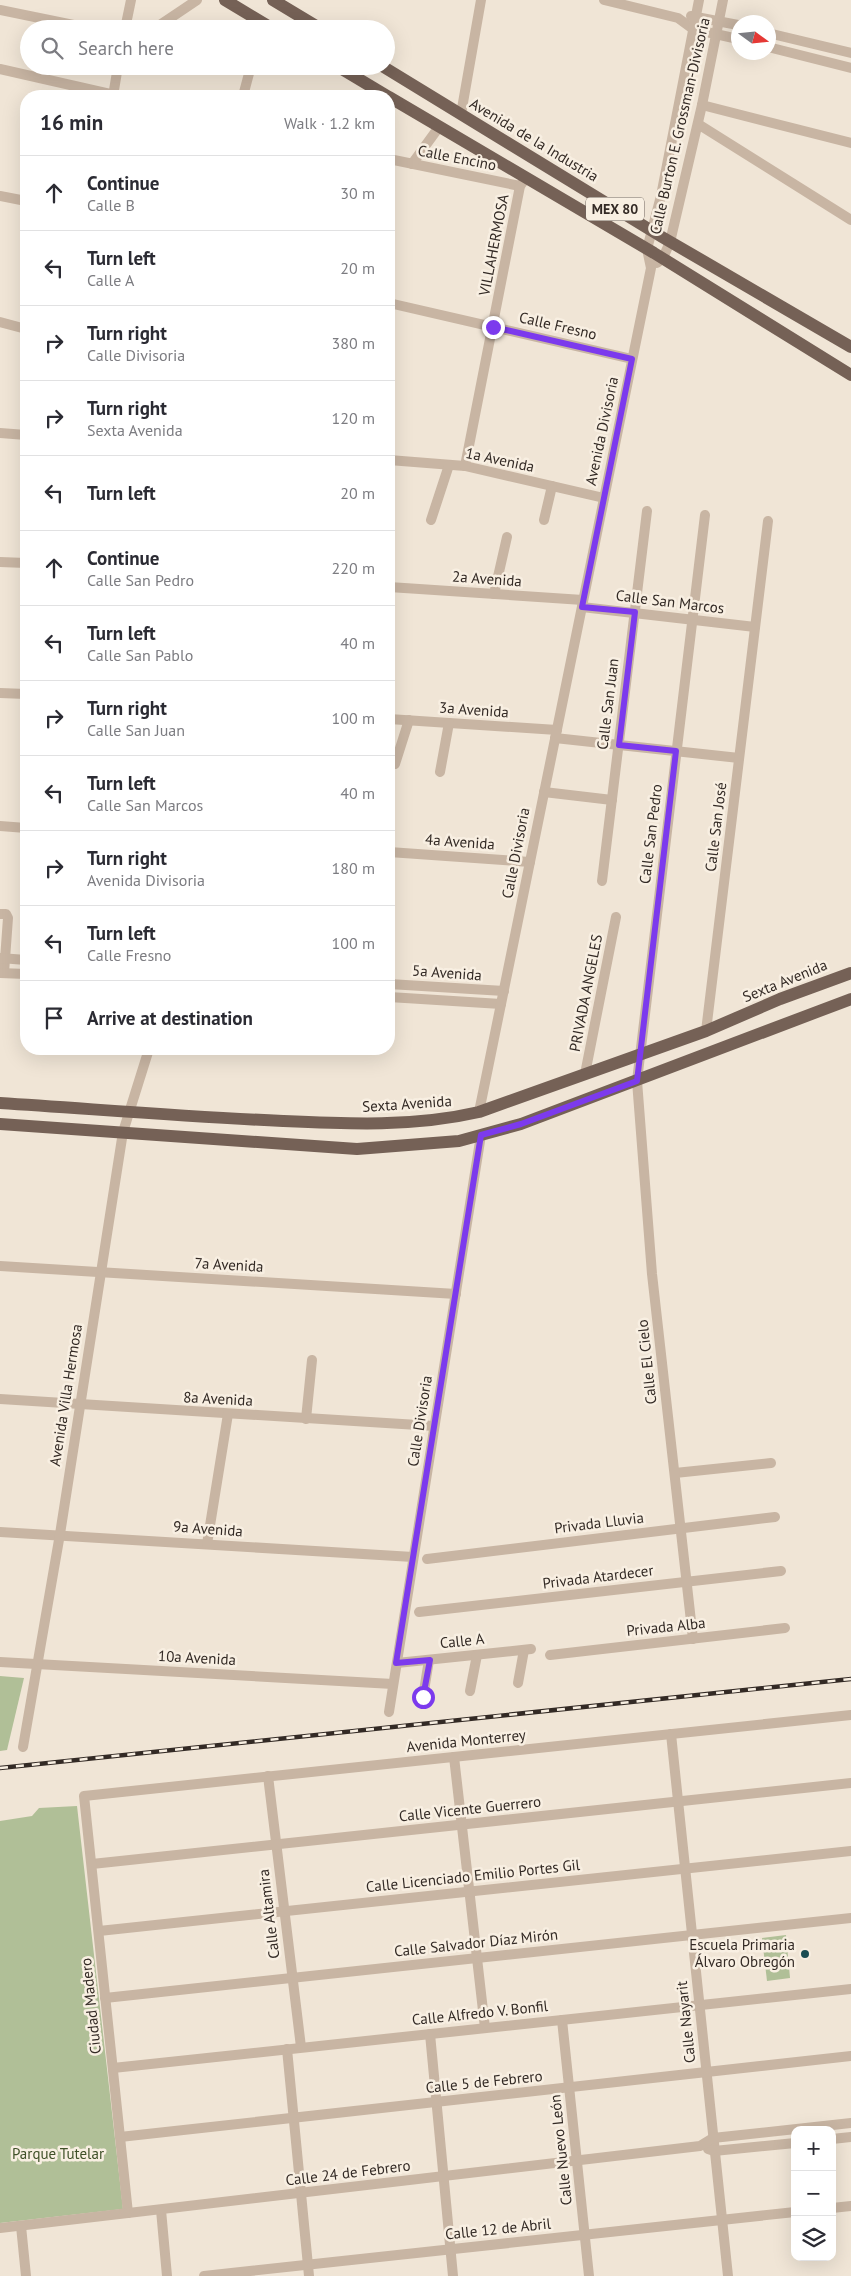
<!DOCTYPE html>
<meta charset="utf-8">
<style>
body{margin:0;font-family:"PT Sans",sans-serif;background:#f7f7f7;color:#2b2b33}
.controls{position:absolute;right:15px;bottom:15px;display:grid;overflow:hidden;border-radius:10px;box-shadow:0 5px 20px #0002}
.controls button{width:45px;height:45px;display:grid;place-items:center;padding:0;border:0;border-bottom:1px solid #e1e1e2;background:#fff;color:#2b2b33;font:25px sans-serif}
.compass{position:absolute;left:731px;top:15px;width:45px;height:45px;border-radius:50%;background:#fff;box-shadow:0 5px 20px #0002;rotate:105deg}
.stop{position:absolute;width:15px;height:15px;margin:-11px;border:4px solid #7c3aed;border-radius:50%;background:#fff}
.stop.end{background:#7c3aed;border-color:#fff;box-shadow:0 1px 5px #0008}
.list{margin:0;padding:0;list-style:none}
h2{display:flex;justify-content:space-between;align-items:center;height:65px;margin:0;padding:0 20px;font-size:21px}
h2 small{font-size:16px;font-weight:400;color:#7c7c81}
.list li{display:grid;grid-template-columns:32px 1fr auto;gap:15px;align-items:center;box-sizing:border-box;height:75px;padding:0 20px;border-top:1px solid #e1e1e2}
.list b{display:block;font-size:19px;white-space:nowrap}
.list p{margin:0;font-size:16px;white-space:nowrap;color:#7c7c81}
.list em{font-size:16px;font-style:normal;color:#7c7c81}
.icon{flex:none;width:28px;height:28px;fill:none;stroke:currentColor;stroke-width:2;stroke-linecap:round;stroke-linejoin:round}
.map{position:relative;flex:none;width:851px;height:2276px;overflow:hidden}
.search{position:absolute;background:#fff;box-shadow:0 5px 20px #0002;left:20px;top:20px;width:375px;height:55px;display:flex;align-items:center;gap:12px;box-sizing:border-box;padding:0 18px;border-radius:28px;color:#7c7c81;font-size:19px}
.panel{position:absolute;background:#fff;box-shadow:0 5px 20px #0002;left:20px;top:90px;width:375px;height:965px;border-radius:20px}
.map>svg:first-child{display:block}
</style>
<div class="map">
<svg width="851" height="2276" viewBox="0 0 851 2276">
<rect width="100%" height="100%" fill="#f0e5d6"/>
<g fill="#b0bf97">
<path d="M0,1676L24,1678L7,1750L0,1751Z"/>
<path d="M77,1806L123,2209L0,2223V1821L32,1816L39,1808Z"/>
<path d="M786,1935L790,1978L767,1981L762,1938Z"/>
</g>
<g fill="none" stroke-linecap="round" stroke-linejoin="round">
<g stroke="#c8b5a3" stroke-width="10">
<path d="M604,0L678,18L693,29L738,39"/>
<path d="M0,10L93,29"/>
<path d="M691,16L738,25"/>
<path d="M125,29L131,0"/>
<path d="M154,29L197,0"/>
<path d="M768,33L851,53"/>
<path d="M768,47L851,68"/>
<path d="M0,69L119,96"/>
<path d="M113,96L118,66"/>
<path d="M243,96L251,66"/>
<path d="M702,105L851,143"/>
<path d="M461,114L481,0"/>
<path d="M698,124L851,220"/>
<path d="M389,159L520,186"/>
<path d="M412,164L439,127"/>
<path d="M0,196L26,201"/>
<path d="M657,263L663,258L670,242L702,105L723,0"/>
<path d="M389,303L632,359"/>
<path d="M0,322L26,329"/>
<path d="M0,433L26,435"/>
<path d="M389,460L465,466L604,498"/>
<path d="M465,466L520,186L526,178"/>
<path d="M431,520L449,465"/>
<path d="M544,520L552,486"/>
<path d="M389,527L390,522"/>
<path d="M0,562L26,563"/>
<path d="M389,587L583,600"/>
<path d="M494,594L507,537"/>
<path d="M582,607L755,627"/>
<path d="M0,693L26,694"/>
<path d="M389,719L557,730"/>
<path d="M555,738L739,758"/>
<path d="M395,764L409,720"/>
<path d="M440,772L449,723"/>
<path d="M544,792L612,800"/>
<path d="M0,826L26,828"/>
<path d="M389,852L530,862"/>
<path d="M602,881L647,511"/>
<path d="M0,914H6L8,918L4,973"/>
<path d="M0,958L26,960"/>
<path d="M0,973L26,974"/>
<path d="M389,984L504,991"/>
<path d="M389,997L501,1004"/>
<path d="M706,1031L768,521"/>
<path d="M585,1074L616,917"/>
<path d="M479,1112L651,268L647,249L661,196L699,0"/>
<path d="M0,1266L456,1294"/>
<path d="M0,1399L434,1426"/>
<path d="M306,1419L312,1360"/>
<path d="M675,1473L771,1463"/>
<path d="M0,1532L413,1557"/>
<path d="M207,1544L228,1414"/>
<path d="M427,1559L775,1517"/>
<path d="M419,1612L781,1571"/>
<path d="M693,1639L652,1274L637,1081L705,515"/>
<path d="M550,1655L785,1628"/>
<path d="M0,1662L393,1684"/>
<path d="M397,1663L531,1649"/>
<path d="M518,1683L524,1650"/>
<path d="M470,1691L477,1655"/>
<path d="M423,1697L429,1660"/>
<path d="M389,1712L481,1135"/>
<path d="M671,1734L728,2276"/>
<path d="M23,1747L60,1534L123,1132L149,1049"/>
<path d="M454,1757L485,2028"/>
<path d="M268,1776L301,2047"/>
<path d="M92,1864L851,1783"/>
<path d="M99,1931L851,1851"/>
<path d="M105,1998L851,1918"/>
<path d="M562,2020L589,2276"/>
<path d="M430,2034L453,2276"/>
<path d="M287,2049L309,2276"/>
<path d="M113,2068L851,1989"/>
<path d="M120,2137L851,2056"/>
<path d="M832,2139L851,2137"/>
<path d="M708,2149L714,2151L795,2143"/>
<path d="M832,2208L851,2206"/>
<path d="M161,2210L167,2276"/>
<path d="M128,2213L84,1796L851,1715"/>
<path d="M21,2226L26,2276"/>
<path d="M0,2228L700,2146L713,2138L851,2123"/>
<path d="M204,2276L795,2212"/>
</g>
<g stroke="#756156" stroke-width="12">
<path d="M225,0L273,29"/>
<path d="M273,0L321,29"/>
<path d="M337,66L387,96"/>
<path d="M382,66L662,237L851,347"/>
<path d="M389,97L654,253L851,375"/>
<path d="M0,1103C94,1109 189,1117 283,1121C349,1124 414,1127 479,1112L706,1031L780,999L851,973"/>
<path d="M0,1124L357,1149L459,1141L521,1124L851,999"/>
</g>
<defs>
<path id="rail" d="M0,1768L851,1679"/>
</defs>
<use href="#rail" stroke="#332a25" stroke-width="4.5"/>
<use href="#rail" stroke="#f8efe2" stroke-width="2.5" stroke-dasharray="8" stroke-linecap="butt"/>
</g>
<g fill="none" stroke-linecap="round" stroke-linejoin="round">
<path stroke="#7c3aed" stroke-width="6" d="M423,1697L430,1660L396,1663L481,1135L521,1124L637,1081L676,751L619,745L635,612L582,607L632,359L493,327"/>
</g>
<circle fill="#1b4d53" stroke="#f8efe2" stroke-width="2" cx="805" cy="1954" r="5"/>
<g text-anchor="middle" stroke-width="5" stroke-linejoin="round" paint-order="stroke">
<rect fill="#f8efe2" stroke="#6e655e" stroke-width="1" x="586" y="197.5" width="58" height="23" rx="4"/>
<g font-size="14" font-weight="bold" fill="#332a25">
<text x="615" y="214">MEX 80</text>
</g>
<g font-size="15" fill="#332a25" stroke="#f8efe2">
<text transform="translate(680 126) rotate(-77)" y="5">Calle Burton E. Grossman-Divisoria</text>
<text transform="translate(534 140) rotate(31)" y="5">Avenida de la Industria</text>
<text transform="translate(457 158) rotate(11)" y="5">Calle Encino</text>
<text transform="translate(494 245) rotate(-79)" y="5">VILLAHERMOSA</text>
<text transform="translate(558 326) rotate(13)" y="5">Calle Fresno</text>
<text transform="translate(602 431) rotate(-78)" y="5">Avenida Divisoria</text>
<text transform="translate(500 460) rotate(12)" y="5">1a Avenida</text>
<text transform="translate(487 579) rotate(4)" y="5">2a Avenida</text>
<text transform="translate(670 602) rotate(7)" y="5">Calle San Marcos</text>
<text transform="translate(608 704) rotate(-83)" y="5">Calle San Juan</text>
<text transform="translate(474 710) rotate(4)" y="5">3a Avenida</text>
<text transform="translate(716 827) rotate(-83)" y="5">Calle San José</text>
<text transform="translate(651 834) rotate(-83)" y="5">Calle San Pedro</text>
<text transform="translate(460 842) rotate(4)" y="5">4a Avenida</text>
<text transform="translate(516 853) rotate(-79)" y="5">Calle Divisoria</text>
<text transform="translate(447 973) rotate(4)" y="5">5a Avenida</text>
<text transform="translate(785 981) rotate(-22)" y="5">Sexta Avenida</text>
<text transform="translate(586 993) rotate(-79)" y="5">PRIVADA ANGELES</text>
<text transform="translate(407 1104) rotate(-4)" y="5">Sexta Avenida</text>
<text transform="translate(229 1265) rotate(3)" y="5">7a Avenida</text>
<text transform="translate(647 1362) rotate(-96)" y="5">Calle El Cielo</text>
<text transform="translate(66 1395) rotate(-81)" y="5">Avenida Villa Hermosa</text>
<text transform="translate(218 1399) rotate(3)" y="5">8a Avenida</text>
<text transform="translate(420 1421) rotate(-81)" y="5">Calle Divisoria</text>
<text transform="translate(599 1523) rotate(-7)" y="5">Privada Lluvia</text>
<text transform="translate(208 1529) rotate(4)" y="5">9a Avenida</text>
<text transform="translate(598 1577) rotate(-7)" y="5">Privada Atardecer</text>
<text transform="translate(666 1627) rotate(-6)" y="5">Privada Alba</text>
<text transform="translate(462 1641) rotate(-6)" y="5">Calle A</text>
<text transform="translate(197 1658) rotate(3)" y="5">10a Avenida</text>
<text transform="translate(466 1741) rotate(-6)" y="5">Avenida Monterrey</text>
<text transform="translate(470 1809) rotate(-6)" y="5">Calle Vicente Guerrero</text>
<text transform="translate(473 1876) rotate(-6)" y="5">Calle Licenciado Emilio Portes Gil</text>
<text transform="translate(269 1914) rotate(-97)" y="5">Calle Altamira</text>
<text transform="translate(476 1943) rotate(-6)" y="5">Calle Salvador Díaz Mirón</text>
<text transform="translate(91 2006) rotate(-96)" y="5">Ciudad Madero</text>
<text transform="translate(480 2013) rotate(-6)" y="5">Calle Alfredo V. Bonfil</text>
<text transform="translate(686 2022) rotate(-96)" y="5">Calle Nayarit</text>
<text transform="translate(484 2082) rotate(-6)" y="5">Calle 5 de Febrero</text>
<text transform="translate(561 2150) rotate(-96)" y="5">Calle Nuevo León</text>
<text transform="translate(348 2173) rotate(-7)" y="5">Calle 24 de Febrero</text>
<text transform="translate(498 2229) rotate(-6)" y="5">Calle 12 de Abril</text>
</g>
<g font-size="15" fill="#332a25" stroke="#f8efe2" text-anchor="end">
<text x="795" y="1950">Escuela Primaria<tspan x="795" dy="17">Álvaro Obregón</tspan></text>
</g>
<g font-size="15" fill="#405129" stroke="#f8efe2">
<text x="58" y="2159">Parque Tutelar</text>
</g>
</g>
</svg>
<div class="controls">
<button>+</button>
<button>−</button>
<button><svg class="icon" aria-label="layers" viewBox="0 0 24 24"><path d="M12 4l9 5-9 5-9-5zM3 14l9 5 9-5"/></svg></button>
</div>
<svg class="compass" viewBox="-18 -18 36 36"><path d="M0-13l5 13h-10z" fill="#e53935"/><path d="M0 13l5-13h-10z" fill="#7c7c81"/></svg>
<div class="stop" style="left:423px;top:1697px"></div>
<div class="stop end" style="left:493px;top:327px"></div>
<div class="search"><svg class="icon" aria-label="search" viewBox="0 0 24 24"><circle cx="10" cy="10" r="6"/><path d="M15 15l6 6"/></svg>Search here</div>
<section class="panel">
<h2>16 min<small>Walk · 1.2 km</small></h2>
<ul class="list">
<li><svg class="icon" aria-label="ahead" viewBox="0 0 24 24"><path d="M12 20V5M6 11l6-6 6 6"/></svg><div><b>Continue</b><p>Calle B</p></div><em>30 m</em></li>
<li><svg class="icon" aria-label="left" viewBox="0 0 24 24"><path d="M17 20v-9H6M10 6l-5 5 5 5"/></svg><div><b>Turn left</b><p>Calle A</p></div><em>20 m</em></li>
<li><svg class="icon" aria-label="right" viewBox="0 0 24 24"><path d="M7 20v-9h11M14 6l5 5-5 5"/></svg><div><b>Turn right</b><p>Calle Divisoria</p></div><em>380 m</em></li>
<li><svg class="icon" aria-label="right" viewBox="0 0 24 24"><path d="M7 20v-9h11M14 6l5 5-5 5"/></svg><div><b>Turn right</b><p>Sexta Avenida</p></div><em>120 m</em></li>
<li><svg class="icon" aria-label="left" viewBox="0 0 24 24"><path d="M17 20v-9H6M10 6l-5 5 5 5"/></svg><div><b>Turn left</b></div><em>20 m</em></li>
<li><svg class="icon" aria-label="ahead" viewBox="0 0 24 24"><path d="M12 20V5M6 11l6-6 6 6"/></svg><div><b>Continue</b><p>Calle San Pedro</p></div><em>220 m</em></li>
<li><svg class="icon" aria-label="left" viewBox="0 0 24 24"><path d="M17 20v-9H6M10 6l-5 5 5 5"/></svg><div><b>Turn left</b><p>Calle San Pablo</p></div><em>40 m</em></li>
<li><svg class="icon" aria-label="right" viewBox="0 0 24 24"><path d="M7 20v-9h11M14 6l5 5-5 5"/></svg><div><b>Turn right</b><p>Calle San Juan</p></div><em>100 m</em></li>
<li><svg class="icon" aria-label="left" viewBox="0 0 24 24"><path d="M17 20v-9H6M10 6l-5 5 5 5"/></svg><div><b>Turn left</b><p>Calle San Marcos</p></div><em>40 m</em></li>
<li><svg class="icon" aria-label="right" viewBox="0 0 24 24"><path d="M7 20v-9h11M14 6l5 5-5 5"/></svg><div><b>Turn right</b><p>Avenida Divisoria</p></div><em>180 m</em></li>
<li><svg class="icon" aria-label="left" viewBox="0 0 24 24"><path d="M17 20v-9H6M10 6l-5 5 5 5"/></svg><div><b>Turn left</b><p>Calle Fresno</p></div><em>100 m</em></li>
<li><svg class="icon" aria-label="arrive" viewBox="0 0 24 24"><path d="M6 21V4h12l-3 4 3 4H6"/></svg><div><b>Arrive at destination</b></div></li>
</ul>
</section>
</div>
